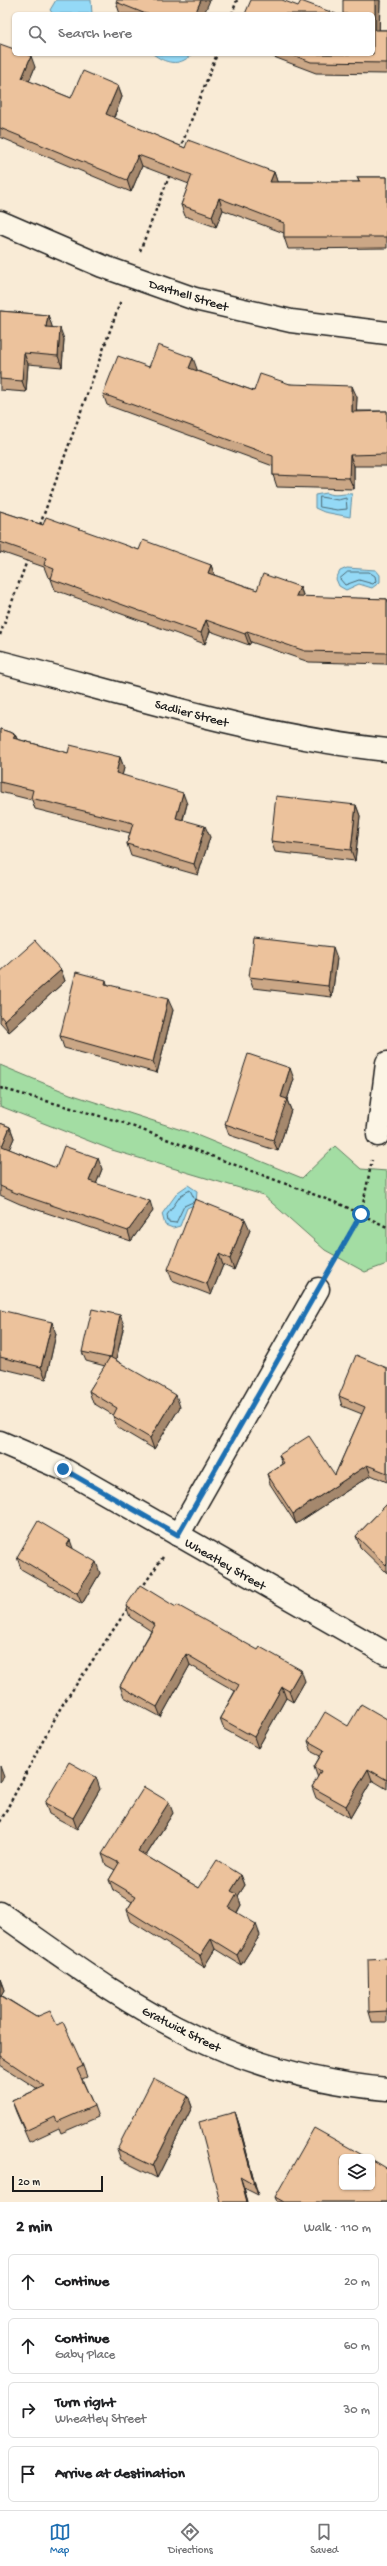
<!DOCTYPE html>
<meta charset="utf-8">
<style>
body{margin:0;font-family:"Gochi Hand",sans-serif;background:#f2f2f2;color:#202124}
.controls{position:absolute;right:12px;bottom:12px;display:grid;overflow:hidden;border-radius:6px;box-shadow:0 1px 3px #0004}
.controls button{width:36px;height:36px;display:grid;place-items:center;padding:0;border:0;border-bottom:1px solid #e0e0e0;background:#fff;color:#202124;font:20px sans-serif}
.scale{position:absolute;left:12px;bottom:10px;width:91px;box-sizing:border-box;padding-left:4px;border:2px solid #1c1c1c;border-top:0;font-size:11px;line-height:14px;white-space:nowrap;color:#1c1c1c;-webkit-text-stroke:3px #fcf5e5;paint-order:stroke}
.stop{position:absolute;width:12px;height:12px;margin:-9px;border:3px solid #1f6fb2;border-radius:50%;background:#fff}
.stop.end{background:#1f6fb2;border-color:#fff;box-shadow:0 1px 4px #0008}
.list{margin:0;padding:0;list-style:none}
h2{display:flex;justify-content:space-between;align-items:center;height:52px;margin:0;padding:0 16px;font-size:17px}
h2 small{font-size:13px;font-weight:400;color:#757577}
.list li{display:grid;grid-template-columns:26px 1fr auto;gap:12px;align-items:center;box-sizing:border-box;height:56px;margin:0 8px 8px;padding:0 8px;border:1px solid #e0e0e0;border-radius:6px}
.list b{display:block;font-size:15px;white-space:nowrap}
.list p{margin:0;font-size:13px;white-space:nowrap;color:#757577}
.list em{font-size:13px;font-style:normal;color:#757577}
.icon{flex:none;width:22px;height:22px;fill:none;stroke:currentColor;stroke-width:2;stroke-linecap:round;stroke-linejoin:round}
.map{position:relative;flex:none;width:387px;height:2202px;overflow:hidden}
.search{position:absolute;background:#fff;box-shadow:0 1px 3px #0004;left:12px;right:12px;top:12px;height:44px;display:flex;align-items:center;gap:10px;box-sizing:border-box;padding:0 14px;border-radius:6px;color:#757577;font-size:15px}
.sheet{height:308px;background:#fff}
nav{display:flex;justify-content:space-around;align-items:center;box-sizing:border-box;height:56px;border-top:1px solid #e0e0e0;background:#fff;font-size:11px;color:#757577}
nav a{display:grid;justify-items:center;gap:2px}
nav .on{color:#1f6fb2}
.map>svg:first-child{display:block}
</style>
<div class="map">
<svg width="387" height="2202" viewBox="0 0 387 2202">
<rect width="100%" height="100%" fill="#f9ebd6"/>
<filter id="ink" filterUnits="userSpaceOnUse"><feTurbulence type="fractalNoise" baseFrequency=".025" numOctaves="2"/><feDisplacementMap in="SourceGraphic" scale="8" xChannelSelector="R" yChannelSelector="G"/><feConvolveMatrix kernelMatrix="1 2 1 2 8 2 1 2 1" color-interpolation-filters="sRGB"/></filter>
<g filter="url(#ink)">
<path fill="#a3dda3" stroke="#607c60" d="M0,1065L70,1094L194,1134L302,1178L335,1146L361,1169L387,1171V1264L365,1272L325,1250L263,1195L112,1150L0,1106Z"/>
<g fill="#94d9f6" stroke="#648d9f">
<path d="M56,0H91L92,14H53L50,10Z"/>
<path d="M153,54H191V55C179,67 165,63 153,54Z"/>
<path d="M326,493C336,497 342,493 352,494L350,517L324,512L315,508V495Z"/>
<path d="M347,568L376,570L380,575V582L372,588L359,584L346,590L339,586L336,579L340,571Z"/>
<path d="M188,1185L197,1191L196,1204L187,1208L180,1226L173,1228L165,1225L162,1214L178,1192Z"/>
</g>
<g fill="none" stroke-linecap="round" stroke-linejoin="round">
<g stroke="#4c6873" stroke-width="1">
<path d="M320,497L338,500L346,498L347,509L337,510L320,507Z"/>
<path d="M348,572H369L375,576L376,581L373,584L359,580L345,585L340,579Z"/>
<path d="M193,1202L184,1206L176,1223L168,1222L167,1215L181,1195L190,1190L194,1198"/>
</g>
<defs>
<g id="minor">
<path d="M0,222L102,266L195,299L291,321L387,333"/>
<path d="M0,662C128,695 255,736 387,750"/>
<path d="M378,1135L387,1063"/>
<path d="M0,1442L63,1469L387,1654"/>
<path d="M178,1535L318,1289"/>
<path d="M0,1913C63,1957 125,2004 195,2037C255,2066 321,2083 387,2089"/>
</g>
</defs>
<use href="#minor" stroke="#1c1c1c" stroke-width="25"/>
<g stroke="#1c1c1c" stroke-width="2.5" stroke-dasharray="3 3" stroke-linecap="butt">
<path d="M232,14L237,0"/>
<path d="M180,149L217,54"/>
<path d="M140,251L170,174"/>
<path d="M40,525L121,300"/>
<path d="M0,635L28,558"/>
<path d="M0,1088L121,1122L342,1205L387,1227"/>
<path d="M331,1266L361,1214L372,1160"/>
<path d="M141,1589L163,1557"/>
<path d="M0,1822L61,1707L128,1608"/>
</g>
<use href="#minor" stroke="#fcf5e5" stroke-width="22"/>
</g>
<g fill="#cba786" stroke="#1c1c1c">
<path d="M343,0H380L379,30H387V74L316,73L266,54H373Z"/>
<path d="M116,2L204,14H120Z"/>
<path d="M0,44L35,67L29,81L71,98L118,86L122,97L114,118L185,148L274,172L277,182H359L357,177H387V248L288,249L284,237V233L223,210L216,227L185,216L181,205L189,184L142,166L131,192L0,137Z"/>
<path d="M0,311L48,315L52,327L64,339L62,367L28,364L26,392L0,390Z"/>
<path d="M149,367L197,369V371L254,391L290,384L357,397L356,411H387V466H354V489L277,487L273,475V466L107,405L103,394Z"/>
<path d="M0,511L43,525L139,550L211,565L214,575L257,590L300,587L304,597L387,599V664L309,662L251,642L249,645L210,631L205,644L55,590L51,579V578L48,577L44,567L1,552L0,554Z"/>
<path d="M0,729L15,734L17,739L68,753L120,757L124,768L122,775L187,804L183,820L210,837L198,875L131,856L127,844L130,833L35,809L32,800L0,792Z"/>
<path d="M356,805L360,816L355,861L275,852L271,841Z"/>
<path d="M337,958L332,997L253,988L249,977Z"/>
<path d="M61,970L65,981L9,1032L0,1022V972Z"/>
<path d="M106,980L107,984L173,1010L157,1073L64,1048L60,1036Z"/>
<path d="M294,1079L287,1100L291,1110L278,1151L229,1135L225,1124Z"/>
<path d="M0,1123L10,1127L14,1138L9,1149L56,1168L102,1169L96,1184L153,1211L131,1241L20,1204L0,1195Z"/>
<path d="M250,1230L234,1270L223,1265L211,1295L172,1280L168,1269Z"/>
<path d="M0,1310L56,1334L46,1379L0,1368Z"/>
<path d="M124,1325L116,1360L180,1407L154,1449L117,1427L113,1416V1415L93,1403L89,1391L105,1366L86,1361L82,1352Z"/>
<path d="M387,1368V1482L371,1475L296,1524L270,1484L267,1474L282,1464L279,1455L335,1475L362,1414L342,1406L339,1396Z"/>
<path d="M387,1504V1573L360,1547L356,1536Z"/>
<path d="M17,1557L100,1573L82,1604L21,1569Z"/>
<path d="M126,1606L176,1607L305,1681L293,1702L286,1698L258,1748L224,1729L220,1718L235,1691L190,1665L161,1717L124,1697L120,1686L151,1631L130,1617Z"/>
<path d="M387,1719V1789L372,1780L350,1818L316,1798L312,1787L318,1778L314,1767L320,1756L312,1752L308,1741L348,1726Z"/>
<path d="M100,1789L77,1829L49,1814L45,1803Z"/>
<path d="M173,1813L146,1856L199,1888L241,1875L245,1885L238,1896L241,1905L237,1913L260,1935L241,1965L215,1949L204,1967L131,1921L127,1910L132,1902L113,1890L109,1880L115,1870L106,1865L102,1854Z"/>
<path d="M387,1958V2022H372L369,2012Z"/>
<path d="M0,1979L4,1990L1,1995L36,2017L57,2025L83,2066L87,2077L82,2079L94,2106L98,2117L61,2133L59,2128L29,2142L16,2112L12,2101L38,2089L0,2065Z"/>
<path d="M188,2096L192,2107L157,2178L121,2160L117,2149Z"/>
<path d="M235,2112L239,2124L258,2195L244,2188L248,2202H220Z"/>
<path d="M275,2197L387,2202H277Z"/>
</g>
<g fill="#a5886d" stroke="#1c1c1c">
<path d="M201,0H210L204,14H195Z"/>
<path d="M375,0H380L379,42L375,30Z"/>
<path d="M31,56L35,67L26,89L22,78Z"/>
<path d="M118,86L122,97L110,126L106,114Z"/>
<path d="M138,155L142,166L131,192L127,180Z"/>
<path d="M274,172L278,184L270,182Z"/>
<path d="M219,198L223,210L216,227L212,216Z"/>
<path d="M48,315L52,326L51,338L46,327Z"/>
<path d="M60,328L64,339L62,367L58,356Z"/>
<path d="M24,353L28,364L26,392L22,381Z"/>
<path d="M193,358L197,369L194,380L189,368Z"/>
<path d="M352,386L357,397L356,423L352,412Z"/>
<path d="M350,455L354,466V489L349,478Z"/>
<path d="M211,565L215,576L208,573Z"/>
<path d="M300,587L304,598L296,596Z"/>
<path d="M206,620L210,631L205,644L201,633Z"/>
<path d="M247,631L251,642L249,645L245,634Z"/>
<path d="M15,734L19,745L13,738Z"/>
<path d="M120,757L124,768L120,784L116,773Z"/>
<path d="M183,793L187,804L180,829L176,818Z"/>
<path d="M356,805L360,816L355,861L351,850Z"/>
<path d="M205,826L210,837L198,875L194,864Z"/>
<path d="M333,947L337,958L332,997L328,986Z"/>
<path d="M61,970L65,981L9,1032L4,1020Z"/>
<path d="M168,999L173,1010L157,1073L153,1062Z"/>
<path d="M290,1068L294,1079L287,1100L291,1110L278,1151L273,1140L281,1097Z"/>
<path d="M10,1127L14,1138L6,1157L2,1146Z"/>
<path d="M98,1158L102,1169L93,1192L89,1181Z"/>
<path d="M150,1201L153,1211L131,1241L128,1231Z"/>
<path d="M245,1219L250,1230L234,1270L230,1259Z"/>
<path d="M219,1254L223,1265L211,1295L207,1284Z"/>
<path d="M120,1315L124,1325L114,1368L111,1358Z"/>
<path d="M52,1322L56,1334L46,1379L41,1367Z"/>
<path d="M176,1395L180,1407L154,1449L150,1438Z"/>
<path d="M367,1465L371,1475L296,1524L293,1514Z"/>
<path d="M70,1540L74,1551L67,1545Z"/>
<path d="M96,1562L100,1573L82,1604L77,1593Z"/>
<path d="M186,1654L190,1665L161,1717L157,1707Z"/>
<path d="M301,1670L305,1681L293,1702L289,1691Z"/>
<path d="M282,1687L286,1698L258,1748L254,1737Z"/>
<path d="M0,1766L4,1777L0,1782Z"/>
<path d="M368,1769L372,1780L350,1818L346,1806Z"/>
<path d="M96,1777L100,1789L77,1829L73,1818Z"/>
<path d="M169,1802L173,1813L142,1862L138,1851Z"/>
<path d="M241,1875L245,1885L238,1896L241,1905L233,1919L229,1908L231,1891Z"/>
<path d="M256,1924L260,1935L241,1965L237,1955Z"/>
<path d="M211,1939L215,1949L204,1967L200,1956Z"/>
<path d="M0,1979L4,1990L0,1997Z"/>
<path d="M188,2096L192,2107L157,2178L153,2166Z"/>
<path d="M235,2112L239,2124L258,2195L254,2184Z"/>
<path d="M240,2176L244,2188L248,2202H247Z"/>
</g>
<g fill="#ecc29c" stroke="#1c1c1c">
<path d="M117,0H201L195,14H146L116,2Z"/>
<path d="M251,0H282L298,6L301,1L336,14H245Z"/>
<path d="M343,0H375V30H387V63L311,62L290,54H373V14H343Z"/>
<path d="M0,44L14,49V54H25L31,56L22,78L71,98L83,71L118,86L106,114L185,148L188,140L274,172L270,182H360L357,177H387V237H284V223L219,198L212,216L181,205L192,175L138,155L127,180L0,128Z"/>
<path d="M0,311L48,315L46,327L60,328L58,356L24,353L22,381L0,379Z"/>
<path d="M158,345L193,358L189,368L254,391L260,374L290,384L352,386V412L387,411V454L350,455L349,478L273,475V456L103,394L118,356L149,367Z"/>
<path d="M0,511L43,525L46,517L139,550L143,540L211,565L208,573L257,590L263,574L300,587L296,596L387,599V653L305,651L247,631L245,634L206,620L201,633L51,579L54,569L44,565L46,558L0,542Z"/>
<path d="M0,729L15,734L13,738L68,753L70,745L120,757L116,773L183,793L176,818L205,826L194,864L127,844L133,823L31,798L33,790L0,782Z"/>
<path d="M276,796L356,805L351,850L271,841Z"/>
<path d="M254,938L333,947L328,986L249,977Z"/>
<path d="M35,941L61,970L4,1020L0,1015V972Z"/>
<path d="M76,972L106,980L105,984L168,999L153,1062L60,1036Z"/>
<path d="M248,1054L290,1068L281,1097L287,1099L273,1140L225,1124Z"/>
<path d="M0,1123L10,1127L2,1146L56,1168L64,1146L98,1158L89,1181L150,1201L128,1231L16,1193L0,1186Z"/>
<path d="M195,1199L245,1219L230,1259L219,1254L207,1284L168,1269Z"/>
<path d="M92,1309L120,1315L111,1357H110V1358L82,1352Z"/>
<path d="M0,1310L52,1322L41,1367L0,1357Z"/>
<path d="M356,1355L387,1368V1473L367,1465L293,1514L267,1474L284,1463L279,1455L309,1436L335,1475L365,1407L339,1396Z"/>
<path d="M110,1357L176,1395L150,1438L113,1416L117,1408L89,1391Z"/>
<path d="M387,1504V1564L386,1565L356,1536Z"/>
<path d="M38,1521L70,1540L67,1545L96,1562L77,1593L17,1557Z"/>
<path d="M140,1585L176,1607L177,1605L258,1650L260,1647L301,1670L289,1691L282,1687L254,1737L220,1718L239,1685L186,1654L157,1707L120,1686L155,1625L126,1606Z"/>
<path d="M361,1704L387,1719V1780L368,1769L346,1806L312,1787L321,1771L314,1767L324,1750L308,1741L325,1712L348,1726Z"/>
<path d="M69,1762L96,1777L73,1818L45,1803Z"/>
<path d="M144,1787L169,1802L138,1851L199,1888L217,1860L241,1875L231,1891L237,1894L229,1908L256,1924L237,1955L211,1939L200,1956L127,1910L136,1896L109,1880L119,1863L102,1854Z"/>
<path d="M387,1958V2011L369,2012L368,1959Z"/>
<path d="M0,1995L36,2017L50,2011L57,2025L63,2022L83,2066L77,2069L94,2106L57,2122L55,2117L25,2131L12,2101L45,2086L0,2056Z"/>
<path d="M153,2078L188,2096L153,2166L117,2149Z"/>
<path d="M235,2112L254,2184L240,2176L247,2202H220L199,2122Z"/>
<path d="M314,2128L366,2157H342V2187H372V2160L387,2169V2202H284L275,2197Z"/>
</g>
</g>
<g fill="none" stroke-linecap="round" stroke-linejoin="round" filter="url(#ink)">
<path stroke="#1f6fb2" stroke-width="5" d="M63,1469L178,1535L361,1214"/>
</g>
<g text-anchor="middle" stroke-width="4" stroke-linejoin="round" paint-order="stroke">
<g font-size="13" fill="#1c1c1c" stroke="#fcf5e5">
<text transform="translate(189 294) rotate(17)" y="5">Dartnell Street</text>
<text transform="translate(192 712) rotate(15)" y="5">Sadlier Street</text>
<text transform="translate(226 1563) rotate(30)" y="5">Wheatley Street</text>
<text transform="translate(182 2028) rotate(27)" y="5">Gratwick Street</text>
</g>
</g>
</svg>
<div class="controls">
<button><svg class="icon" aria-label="layers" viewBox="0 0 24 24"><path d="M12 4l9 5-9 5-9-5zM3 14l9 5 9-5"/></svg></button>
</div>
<div class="scale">20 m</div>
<div class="stop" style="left:361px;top:1214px"></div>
<div class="stop end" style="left:63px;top:1469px"></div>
<div class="search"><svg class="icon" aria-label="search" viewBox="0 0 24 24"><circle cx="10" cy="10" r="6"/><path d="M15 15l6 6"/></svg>Search here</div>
</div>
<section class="sheet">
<h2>2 min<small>Walk · 110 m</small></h2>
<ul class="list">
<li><svg class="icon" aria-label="ahead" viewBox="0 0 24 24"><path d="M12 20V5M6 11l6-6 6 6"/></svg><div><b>Continue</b></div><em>20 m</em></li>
<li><svg class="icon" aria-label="ahead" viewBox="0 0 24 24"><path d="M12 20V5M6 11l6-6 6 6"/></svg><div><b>Continue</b><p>Gaby Place</p></div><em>60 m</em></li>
<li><svg class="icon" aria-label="right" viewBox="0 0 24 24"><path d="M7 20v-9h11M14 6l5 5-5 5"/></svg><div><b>Turn right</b><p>Wheatley Street</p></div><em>30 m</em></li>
<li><svg class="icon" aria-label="arrive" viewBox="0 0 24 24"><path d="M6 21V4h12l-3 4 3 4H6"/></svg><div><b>Arrive at destination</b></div></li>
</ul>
</section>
<nav>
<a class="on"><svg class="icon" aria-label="map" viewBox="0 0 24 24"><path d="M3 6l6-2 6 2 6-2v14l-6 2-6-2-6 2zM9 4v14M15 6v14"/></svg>Map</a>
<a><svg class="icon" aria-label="directions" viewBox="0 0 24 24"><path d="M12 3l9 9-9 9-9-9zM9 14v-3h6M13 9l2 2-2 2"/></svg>Directions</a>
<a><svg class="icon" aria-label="saved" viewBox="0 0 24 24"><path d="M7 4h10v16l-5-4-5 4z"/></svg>Saved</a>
</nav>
